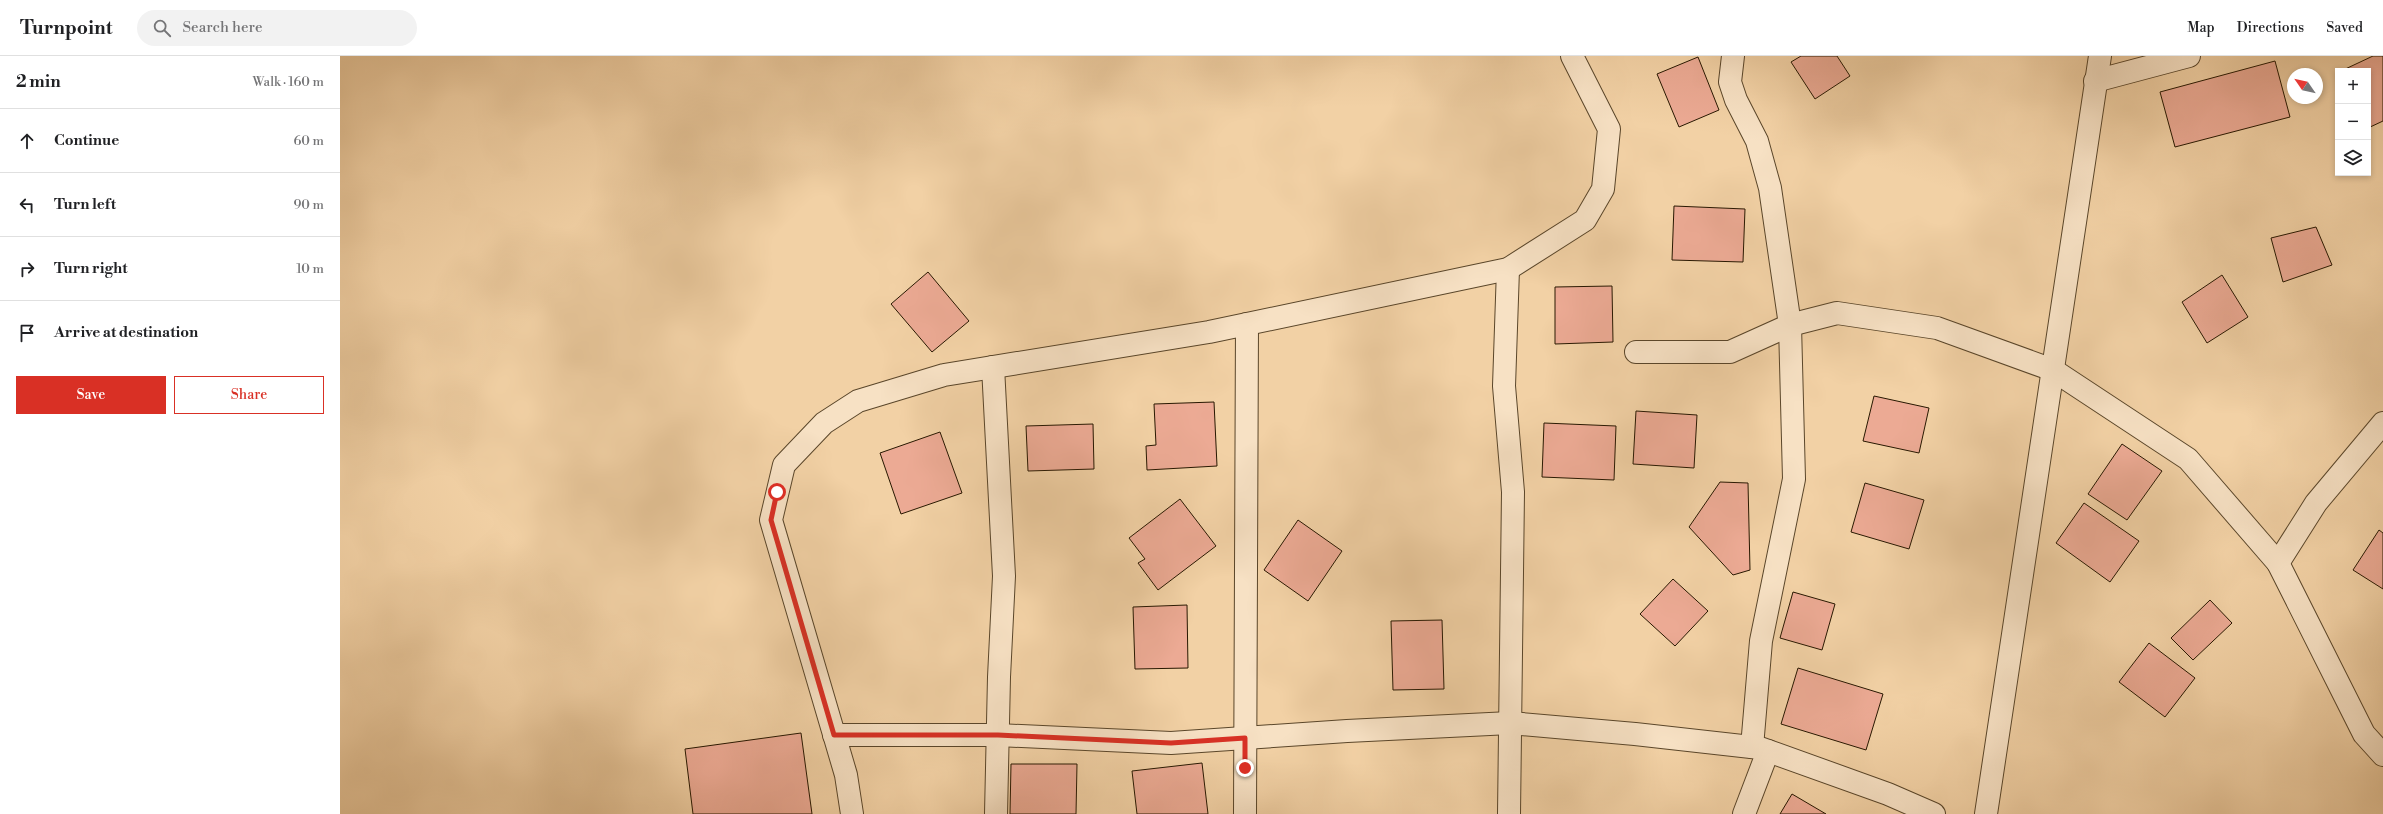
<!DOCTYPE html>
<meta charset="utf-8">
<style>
body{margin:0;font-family:"Libre Bodoni",serif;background:#f2f2f2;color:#202124}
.controls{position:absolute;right:12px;top:12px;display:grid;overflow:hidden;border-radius:0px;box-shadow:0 2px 6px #0003}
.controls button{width:36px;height:36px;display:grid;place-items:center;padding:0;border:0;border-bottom:1px solid #e0e0e0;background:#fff;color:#202124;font:20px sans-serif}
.compass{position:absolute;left:1947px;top:12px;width:36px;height:36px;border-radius:50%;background:#fff;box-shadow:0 2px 6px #0003;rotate:304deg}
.stop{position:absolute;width:12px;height:12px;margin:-9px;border:3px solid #d93025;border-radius:50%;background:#fff}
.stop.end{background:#d93025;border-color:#fff;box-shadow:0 1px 4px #0008}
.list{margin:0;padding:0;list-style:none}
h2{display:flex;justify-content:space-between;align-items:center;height:52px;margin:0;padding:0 16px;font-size:17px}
h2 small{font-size:13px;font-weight:400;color:#757577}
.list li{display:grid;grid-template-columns:26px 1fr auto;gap:12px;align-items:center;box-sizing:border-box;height:64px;padding:0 16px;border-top:1px solid #e0e0e0}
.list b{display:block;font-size:15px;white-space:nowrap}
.list em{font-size:13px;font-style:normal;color:#757577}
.actions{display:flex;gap:8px;padding:12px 16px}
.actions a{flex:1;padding:9px 0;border:1px solid #d93025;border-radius:0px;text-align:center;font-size:14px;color:#d93025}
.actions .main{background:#d93025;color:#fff}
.icon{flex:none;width:22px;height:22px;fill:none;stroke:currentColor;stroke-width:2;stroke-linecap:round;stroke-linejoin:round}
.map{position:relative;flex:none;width:2043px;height:758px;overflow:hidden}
header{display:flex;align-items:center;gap:24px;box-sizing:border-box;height:56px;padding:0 20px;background:#fff;border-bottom:1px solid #e0e0e0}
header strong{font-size:19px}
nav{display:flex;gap:22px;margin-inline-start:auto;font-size:14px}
.search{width:280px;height:36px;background:#f2f2f2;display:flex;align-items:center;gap:10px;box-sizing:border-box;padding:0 14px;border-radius:22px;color:#757577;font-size:15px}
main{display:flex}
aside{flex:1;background:#fff}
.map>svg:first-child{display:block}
</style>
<header>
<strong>Turnpoint</strong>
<div class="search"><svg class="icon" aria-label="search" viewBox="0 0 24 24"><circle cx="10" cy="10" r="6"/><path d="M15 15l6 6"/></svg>Search here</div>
<nav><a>Map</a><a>Directions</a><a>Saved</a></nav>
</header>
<main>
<aside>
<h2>2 min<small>Walk · 160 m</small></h2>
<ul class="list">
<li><svg class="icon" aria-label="ahead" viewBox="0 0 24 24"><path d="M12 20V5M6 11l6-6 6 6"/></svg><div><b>Continue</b></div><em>60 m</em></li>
<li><svg class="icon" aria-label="left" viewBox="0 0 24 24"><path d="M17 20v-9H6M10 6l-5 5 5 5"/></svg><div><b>Turn left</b></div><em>90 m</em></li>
<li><svg class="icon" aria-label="right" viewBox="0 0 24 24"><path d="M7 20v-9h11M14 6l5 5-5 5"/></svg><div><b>Turn right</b></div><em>10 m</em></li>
<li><svg class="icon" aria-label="arrive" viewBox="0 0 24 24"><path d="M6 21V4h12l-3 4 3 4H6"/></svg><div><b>Arrive at destination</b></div></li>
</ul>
<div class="actions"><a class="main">Save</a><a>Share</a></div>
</aside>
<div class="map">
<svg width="2043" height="758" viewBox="0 0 2043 758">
<rect width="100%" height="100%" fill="#f2d1a5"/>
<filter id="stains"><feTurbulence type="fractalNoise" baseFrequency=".005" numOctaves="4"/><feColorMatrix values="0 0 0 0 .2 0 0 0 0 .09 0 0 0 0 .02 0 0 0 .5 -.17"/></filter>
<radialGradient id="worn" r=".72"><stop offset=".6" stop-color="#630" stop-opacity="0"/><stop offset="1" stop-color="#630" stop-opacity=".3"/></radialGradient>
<g fill="#ecaa94" stroke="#281801">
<path d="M1461,0H1497L1510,20L1475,43L1451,6Z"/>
<path d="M2033,0H2043V65L2028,72V15H2001Z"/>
<path d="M1358,1L1379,54L1339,71L1317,18Z"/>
<path d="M1935,5L1950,61L1835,91L1820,36Z"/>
<path d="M1334,150L1405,153L1403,206L1332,204Z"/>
<path d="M1976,171L1992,209L1943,226L1931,182Z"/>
<path d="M588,216L629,265L592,296L551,248Z"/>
<path d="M1882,219L1908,261L1867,287L1842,246Z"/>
<path d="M1272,230L1273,286L1215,288V231Z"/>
<path d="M1534,340L1589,352L1579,397L1523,385Z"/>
<path d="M874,346L877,410L807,414L806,390L816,389L814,348Z"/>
<path d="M1296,355L1357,359L1354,412L1293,408Z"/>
<path d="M1204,367L1276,370L1274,424L1202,421Z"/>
<path d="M753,368L754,413L688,415L686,370Z"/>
<path d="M600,376L622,437L561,458L540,397Z"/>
<path d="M1782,388L1822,415L1787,464L1748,438Z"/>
<path d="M1380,426L1408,427L1410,514L1393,519L1349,471Z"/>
<path d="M1525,427L1584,444L1569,493L1511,476Z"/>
<path d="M840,443L876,490L818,534L798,507L805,503L789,482Z"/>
<path d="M1744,447L1799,485L1770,526L1716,487Z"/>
<path d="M958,464L1002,495L968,545L924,514Z"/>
<path d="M2039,474L2043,477V533L2013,514Z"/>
<path d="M1333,523L1368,555L1335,590L1300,558Z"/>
<path d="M1453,536L1495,548L1482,594L1440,582Z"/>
<path d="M1870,544L1892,567L1853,604L1831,582Z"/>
<path d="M847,549L848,612L795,613L793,551Z"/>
<path d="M1102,564L1104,633L1053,634L1051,565Z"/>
<path d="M1809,587L1855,622L1825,661L1779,626Z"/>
<path d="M1458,612L1543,638L1526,694L1441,668Z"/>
<path d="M461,677L472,758H353L345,693Z"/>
<path d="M862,707L868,758H797L792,715Z"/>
<path d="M671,708H737L736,758H670Z"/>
<path d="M1452,738L1486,758H1440Z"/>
</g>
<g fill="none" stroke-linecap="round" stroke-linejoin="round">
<defs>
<g id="minor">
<path d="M1393,0L1390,26L1396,44L1417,85L1430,132L1450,269L1454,423L1421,585L1412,691"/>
<path d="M1755,25L1849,0"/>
<path d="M1168,213L1164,330L1173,436L1169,758"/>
<path d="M1296,296H1390L1450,269L1497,257L1597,272L1713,314L1848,403L1938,507L2024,678L2043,699"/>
<path d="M653,311L664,520L659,621L656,758"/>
<path d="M1938,507L1976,447L2043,367"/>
<path d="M494,679H658L831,687L1007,675L1170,667L1295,678L1420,692L1548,738L1594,758"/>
<path d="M512,758L506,719L431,464L444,409L484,367L518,345L604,319L869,276L1168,213L1245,164L1263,133L1269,73L1232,0"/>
<path d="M905,758L907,268"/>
<path d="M1404,758L1428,695"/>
</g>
<path id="tertiary" d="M1646,758L1760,0"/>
</defs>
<use href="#minor" stroke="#5a462a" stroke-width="24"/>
<use href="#tertiary" stroke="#5a462a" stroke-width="24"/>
<use href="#minor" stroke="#f7e1c4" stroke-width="22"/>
<use href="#tertiary" stroke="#f7e1c4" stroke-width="22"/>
</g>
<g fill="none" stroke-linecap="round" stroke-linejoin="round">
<path stroke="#d93025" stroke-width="5" d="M437,436L431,464L494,679H658L831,687L905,682V712"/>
</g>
<rect width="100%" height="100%" filter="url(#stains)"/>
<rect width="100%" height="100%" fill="url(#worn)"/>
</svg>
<div class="controls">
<button>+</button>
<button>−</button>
<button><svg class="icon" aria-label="layers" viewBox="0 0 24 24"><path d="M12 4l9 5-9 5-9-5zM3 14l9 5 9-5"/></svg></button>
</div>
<svg class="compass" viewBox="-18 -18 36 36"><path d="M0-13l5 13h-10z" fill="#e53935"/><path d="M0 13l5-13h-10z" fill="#757577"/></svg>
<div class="stop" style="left:437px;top:436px"></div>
<div class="stop end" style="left:905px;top:712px"></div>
</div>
</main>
